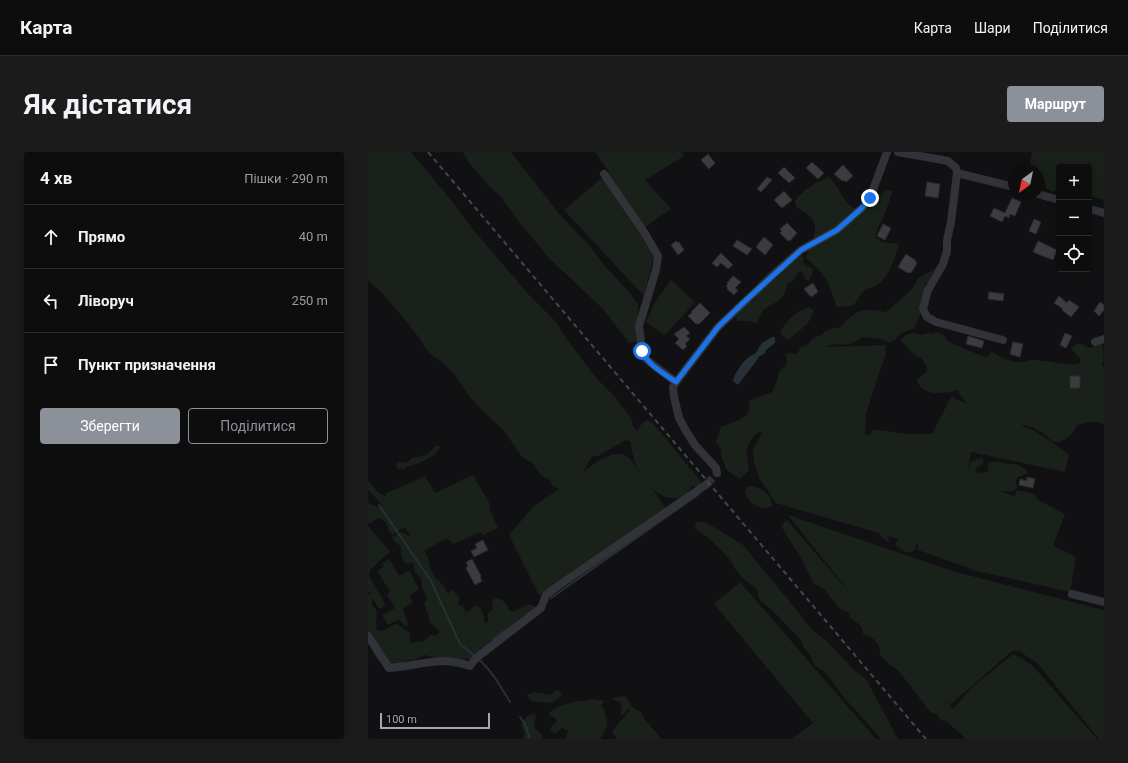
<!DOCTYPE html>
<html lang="uk">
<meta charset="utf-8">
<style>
body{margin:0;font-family:Roboto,sans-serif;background:#1b1b1c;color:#f1f3f6}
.controls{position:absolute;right:12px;top:12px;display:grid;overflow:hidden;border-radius:4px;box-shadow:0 2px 10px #0003}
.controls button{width:36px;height:36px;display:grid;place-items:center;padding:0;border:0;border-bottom:1px solid #2d2d2e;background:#0d0d0e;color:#f1f3f6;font:20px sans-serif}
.compass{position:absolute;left:640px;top:12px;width:36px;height:36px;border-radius:50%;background:#0d0d0e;box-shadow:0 2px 10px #0003;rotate:213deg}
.scale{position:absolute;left:12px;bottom:10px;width:110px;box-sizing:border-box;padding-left:4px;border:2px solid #a2a8b4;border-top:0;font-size:11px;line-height:14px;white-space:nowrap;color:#a2a8b4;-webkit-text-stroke:3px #0c0c0e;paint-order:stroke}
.stop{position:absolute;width:12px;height:12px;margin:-9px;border:3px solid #1a73e8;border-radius:50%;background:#fff}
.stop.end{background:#1a73e8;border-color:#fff;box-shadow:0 1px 4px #0008}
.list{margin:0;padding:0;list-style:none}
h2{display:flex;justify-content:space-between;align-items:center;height:52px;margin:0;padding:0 16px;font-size:17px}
h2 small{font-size:13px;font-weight:400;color:#9a9c9e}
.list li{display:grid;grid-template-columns:26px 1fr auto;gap:12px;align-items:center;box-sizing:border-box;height:64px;padding:0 16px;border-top:1px solid #2d2d2e}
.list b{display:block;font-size:15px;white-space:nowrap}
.list em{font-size:13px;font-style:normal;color:#9a9c9e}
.actions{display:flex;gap:8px;padding:12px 16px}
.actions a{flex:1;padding:9px 0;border:1px solid #8c9099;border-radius:4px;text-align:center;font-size:14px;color:#8c9099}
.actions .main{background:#8c9099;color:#fff}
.icon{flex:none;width:22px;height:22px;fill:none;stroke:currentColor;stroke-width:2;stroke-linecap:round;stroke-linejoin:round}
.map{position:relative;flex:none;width:736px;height:587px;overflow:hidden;border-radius:4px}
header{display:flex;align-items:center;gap:24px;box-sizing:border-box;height:56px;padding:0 20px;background:#0d0d0e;border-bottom:1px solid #2d2d2e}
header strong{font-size:19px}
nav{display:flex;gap:22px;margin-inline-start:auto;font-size:14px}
.intro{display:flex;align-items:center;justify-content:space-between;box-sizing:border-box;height:96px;padding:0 24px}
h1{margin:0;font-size:28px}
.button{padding:10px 18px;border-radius:4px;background:#8c9099;color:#fff;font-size:14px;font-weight:700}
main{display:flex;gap:24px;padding:0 24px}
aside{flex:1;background:#0d0d0e;border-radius:4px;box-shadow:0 2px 10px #0003}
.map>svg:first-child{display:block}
</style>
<header>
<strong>Карта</strong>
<nav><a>Карта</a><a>Шари</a><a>Поділитися</a></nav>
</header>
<div class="intro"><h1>Як дістатися</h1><a class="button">Маршрут</a></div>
<main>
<aside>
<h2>4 хв<small>Пішки · 290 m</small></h2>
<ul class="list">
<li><svg class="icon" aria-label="ahead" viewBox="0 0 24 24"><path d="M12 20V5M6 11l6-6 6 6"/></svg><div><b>Прямо</b></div><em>40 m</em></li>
<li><svg class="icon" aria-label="left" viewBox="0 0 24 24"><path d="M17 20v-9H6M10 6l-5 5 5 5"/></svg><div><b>Ліворуч</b></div><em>250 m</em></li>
<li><svg class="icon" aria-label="arrive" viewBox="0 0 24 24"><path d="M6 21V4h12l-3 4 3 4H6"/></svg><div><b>Пункт призначення</b></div></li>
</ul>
<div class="actions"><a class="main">Зберегти</a><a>Поділитися</a></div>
</aside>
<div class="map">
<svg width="736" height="587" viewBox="0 0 736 587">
<rect width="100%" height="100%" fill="#111113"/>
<g fill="#19211a" fill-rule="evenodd">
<path d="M0,0H43L87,53L104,76L161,143L188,170L198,186L229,227L247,245L263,266L265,274L269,279L275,270L280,268L285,271L334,331L330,335L324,334C315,352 296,348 284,336L298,356L171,443L141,383L166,354L191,337L185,334L181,328L173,323L163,310L155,306L136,279L112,256L102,245L86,222L75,211L60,200L52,187L34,164L13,140L0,129ZM258,288L262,290L267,312L273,322C269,318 266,311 262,307C247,293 228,311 215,320L224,304H230Z"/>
<path d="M95,0H143L192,63L221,93L237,114L262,141L270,152V190L261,191L236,158L182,107L151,70L133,45L120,33L102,12Z"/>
<path d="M227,0H314L316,4L277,28L303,57L271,79L286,103L276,144L196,58L241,20Z"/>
<path d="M664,0H736V48L726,45H721V15H691V37L685,40L679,37L676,27L670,25V18H661Z"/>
<path d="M460,25C472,33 474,51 486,56C490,57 497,56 501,56L517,39L525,38L516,64L510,75L507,85L514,90L531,92C527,105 522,124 509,133C505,135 499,136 495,140C491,144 489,150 484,154L469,155L460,130L451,118L438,106C441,93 455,74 441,64C437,60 432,58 428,55L427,49C439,35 444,33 460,25Z"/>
<path d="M433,104L436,105L435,111L445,117L444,123L441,128H438L434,120L431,119L425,129L420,131C418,136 417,143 413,146C402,157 394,152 390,170L388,171L380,169H369L368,164L376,155L386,148L396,134L408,126L423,111Z"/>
<path d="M567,117L557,134L558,139L552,158V164L546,176L532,182L527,188L521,191L513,187L495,185L481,193L468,192L458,195L517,193L518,203L512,218L498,262L497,282L502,283L504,278C513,277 523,281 532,281C543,282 556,283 567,281L565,280L583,245L600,252L596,248L589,238C577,242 553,245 549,228L559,219V216L554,207L544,201L539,194L535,191L533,188L537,183L545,181L554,183L559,181L565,182L567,180C574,181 577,183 579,189L616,205L620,204L623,199C631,204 640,209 649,210C654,211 660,208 665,208C678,208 701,215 712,211C714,203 706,203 703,196C708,190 715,191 720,196L734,192C736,199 736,206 734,213L736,215V272C732,271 727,269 722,270C718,270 714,272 709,273C706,280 704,283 697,287C683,295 683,286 673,280C667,276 659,273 652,273L667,279L701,302L697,320L603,300L600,317L604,309L615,306V312L609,315L607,319L610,321L620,319V312C630,306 639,314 648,312L657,317L659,321L658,322L650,325L648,328L649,336L644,340L631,339L647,344L648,338L667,342L670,348L697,362L685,394L708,405L702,440L609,419L550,398V393L548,392V397L543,401C537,400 531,397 527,393L530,387L521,384L520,390L515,387L510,381L408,351L391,326L386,311L385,297L395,279C387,281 387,283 383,289C375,301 380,305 381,318L372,327L361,320L358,316L354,307L353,297L348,290L353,275C364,270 387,266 380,249L404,240L409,229L411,220L419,211L418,202L423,201L429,202L433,195L439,193L445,186L453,183L459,178L473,175C480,165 492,156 505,158C510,158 513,160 518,160L544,137L550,126Z"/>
<path d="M303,128L327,150L298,182H295L278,170L287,150Z"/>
<path d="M442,155L446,159L440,171L421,188L414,184L412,181C417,169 429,158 442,155Z"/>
<path d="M68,294H71L72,296C67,304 49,314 39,314L37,317H29L28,313L30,310L38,311L44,306L58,303Z"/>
<path d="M105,323L123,354L121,356L130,376L115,383L113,380L85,392L79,386L56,399L60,406L62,416L67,426L75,433L80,442L84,438L88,441L92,448L90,453L95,454L97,459L100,460L107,454L113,455V459L116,463V469L117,471L120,469V461L125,458L124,452L126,447L129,446C135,448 139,451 141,458L146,460C154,455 164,447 170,459L157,469L149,480L126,492L116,499L101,507H71L57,503L49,507L38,509L31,517L18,516L8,506L0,490V442L3,443L1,440H0V374L22,399L2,418L1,424L18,453L11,457L5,446L4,453L9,459L8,476L9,478L14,479L27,472C33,473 37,478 42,481L43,492L51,489L56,490L62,483L68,484L72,480L70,477L61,470V465L56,452L59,446L54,435V427L47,420L45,411L39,412C32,407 33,403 33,395L25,388L24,385L34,380L44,386L36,374V378L33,377L25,383L21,379L19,372L16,368L11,366L0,372V351L9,355L15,354L0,338V329L9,339L19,346L17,342L57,324L67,341Z"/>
<path d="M380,334C392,333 404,343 404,354C392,360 380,351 377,340Z"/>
<path d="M420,363L588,420L736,458V587H731L670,512L651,499H644L582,553L572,544L585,557L603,536L645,502L655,507L665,514L729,587H597L596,585L578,569L572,568L569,562L563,561L530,518L522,513L512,503C512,491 507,486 495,482L494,475L482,465L481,461L471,456L456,437L445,431L434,408L413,374L419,368L487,447Z"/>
<path d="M331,369L339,371L375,393L426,455L443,477L460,490L484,516L498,527L530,587H513L474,543L462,526L456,519L447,514L442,503L435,494L433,488L404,458L392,449L388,436C381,432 373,426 369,419C366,416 365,411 362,408C352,396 340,385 327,376L328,370Z"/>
<path d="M21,407L31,424L41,418L51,437L41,444L45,450L35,457L40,473L37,474L31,467L20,473L14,463L27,456L19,443L22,439L9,419L16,414L14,411Z"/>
<path d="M372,430L508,587H424L445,571L346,452Z"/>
<path d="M190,538L193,541V545L184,551L163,549L159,543L165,540L184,543L187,539Z"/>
<path d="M257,544L265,556L273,560C277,571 287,577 293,587H249L244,579L261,559L262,560L261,556L255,563H252L254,554L251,549L245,548V546Z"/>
<path d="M225,547L236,549L233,554L238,559C236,563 238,564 239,568C240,576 236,581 232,587H198L200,579L194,576L187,582L182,578L184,574L189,570L187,566L180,562C192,550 209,550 225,547Z"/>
<path d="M165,561L168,563L166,576L173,581L175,587H155L157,581L153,573L157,566Z"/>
</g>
<path fill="#273036" d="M404,185H407V191L398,198L396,202L390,205L389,208L370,233L365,229C367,220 378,204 387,202L394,191Z"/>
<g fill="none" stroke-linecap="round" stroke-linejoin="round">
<g stroke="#273036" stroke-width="2">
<path d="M11,353L63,429L92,492L107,504"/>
<path d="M183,446L331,342"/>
<path d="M125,487L145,473"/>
<path d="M110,507C124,518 133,536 142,550"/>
<path d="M152,565L157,572L162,587"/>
</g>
</g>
<g fill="#3b3c40" stroke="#2b2b2f">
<path d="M340,2L347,11L341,17L333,8Z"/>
<path d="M444,10L456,21L450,27L438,16Z"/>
<path d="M475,13L485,24L478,30L475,28L474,29L466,22Z"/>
<path d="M416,15L427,26L421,31L410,21Z"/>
<path d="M399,25L404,28L393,40L389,37Z"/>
<path d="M559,30L572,32L570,46L557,44Z"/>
<path d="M416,39L424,48L414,56L406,48Z"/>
<path d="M644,46L653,50L647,64L642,62L641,66L637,64L634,70L622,64L626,56L637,61Z"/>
<path d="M666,67L673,70L668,82L661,79Z"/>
<path d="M419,71L429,81L422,89L421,88L420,89L412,81L414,79L412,77Z"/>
<path d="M515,72L523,76L517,88L509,84Z"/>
<path d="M396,85L405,93L397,103L388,95Z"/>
<path d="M369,88L384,97L379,103L365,94Z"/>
<path d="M308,89L310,91L311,90L316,98L310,103L303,93Z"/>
<path d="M670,89L689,98L685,108L665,100Z"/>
<path d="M353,101L365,113L360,117L353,111L349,115L344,111Z"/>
<path d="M538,102L547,108L549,111L543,121L541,120L540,121L530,115Z"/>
<path d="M365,124L373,130L367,136L370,138L366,143L359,137L360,136L358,134L360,132L359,131Z"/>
<path d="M445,131L450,140L443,145L436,137Z"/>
<path d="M621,140L636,142L635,149L620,147Z"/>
<path d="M691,144L699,151L701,148L711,155L703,165L694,158L695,157L686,151Z"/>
<path d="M732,150L736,153V158L731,164L726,159Z"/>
<path d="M332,151L342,161L331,172H328L320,164L324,161L323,160Z"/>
<path d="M316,175L322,181L318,184L322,187L317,192L319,194L315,198L307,191L311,187L306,182Z"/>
<path d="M697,181L704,184L698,196L692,193Z"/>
<path d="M600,184L616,189L614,196L598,192Z"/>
<path d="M645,190L655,192L652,205L642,202Z"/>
<rect x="702" y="224" width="10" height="12"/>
<path d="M659,325L667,327L665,336L651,333L652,327L659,329Z"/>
<path d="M115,388L120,398L106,405L103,399L109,396L107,392Z"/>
<path d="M104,407L113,424L112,425L114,429L107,433L98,416L100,414L98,410Z"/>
</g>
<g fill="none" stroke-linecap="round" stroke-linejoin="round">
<path stroke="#2e2f33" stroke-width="8" stroke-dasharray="8 4" stroke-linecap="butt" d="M339,332L349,321"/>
<g stroke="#323338" stroke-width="8">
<path d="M530,0L580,9L588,16L589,21"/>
<path d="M236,22L276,80L290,104L288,118L271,174L274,199L277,206L284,212L308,230"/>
<path d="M670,42L691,48"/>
<path d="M721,57L736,61"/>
<path d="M635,188L568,170L559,165L555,157L560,138L575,112L579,99V88L583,70L589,21L646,35"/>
<path d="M727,190L736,187"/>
<path d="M349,321L348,316L327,293L318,279L311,266L306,245L305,235L308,230L350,175L407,121L433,98L469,78L494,56L502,46L519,0"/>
<path d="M704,442L736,450"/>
<path d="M0,484L21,516C51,514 72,503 102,514L107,507L173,456L178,443L187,436L339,332"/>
</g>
<path stroke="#45474d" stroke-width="2" stroke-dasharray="5 4" stroke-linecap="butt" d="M60,0L558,587"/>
</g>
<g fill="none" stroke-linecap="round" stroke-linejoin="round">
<path stroke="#1a73e8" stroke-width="5" d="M274,199C280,213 295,221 308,230L350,175L376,150L433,98L469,78L494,56L502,46"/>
</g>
</svg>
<div class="controls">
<button>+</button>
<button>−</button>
<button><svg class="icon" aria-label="locate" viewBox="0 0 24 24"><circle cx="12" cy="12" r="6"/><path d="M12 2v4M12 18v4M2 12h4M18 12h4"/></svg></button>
</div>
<svg class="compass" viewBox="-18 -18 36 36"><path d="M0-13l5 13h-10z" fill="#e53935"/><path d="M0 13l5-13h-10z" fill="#9a9c9e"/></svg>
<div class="scale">100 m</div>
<div class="stop" style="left:274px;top:199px"></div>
<div class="stop end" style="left:502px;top:46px"></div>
</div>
</main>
